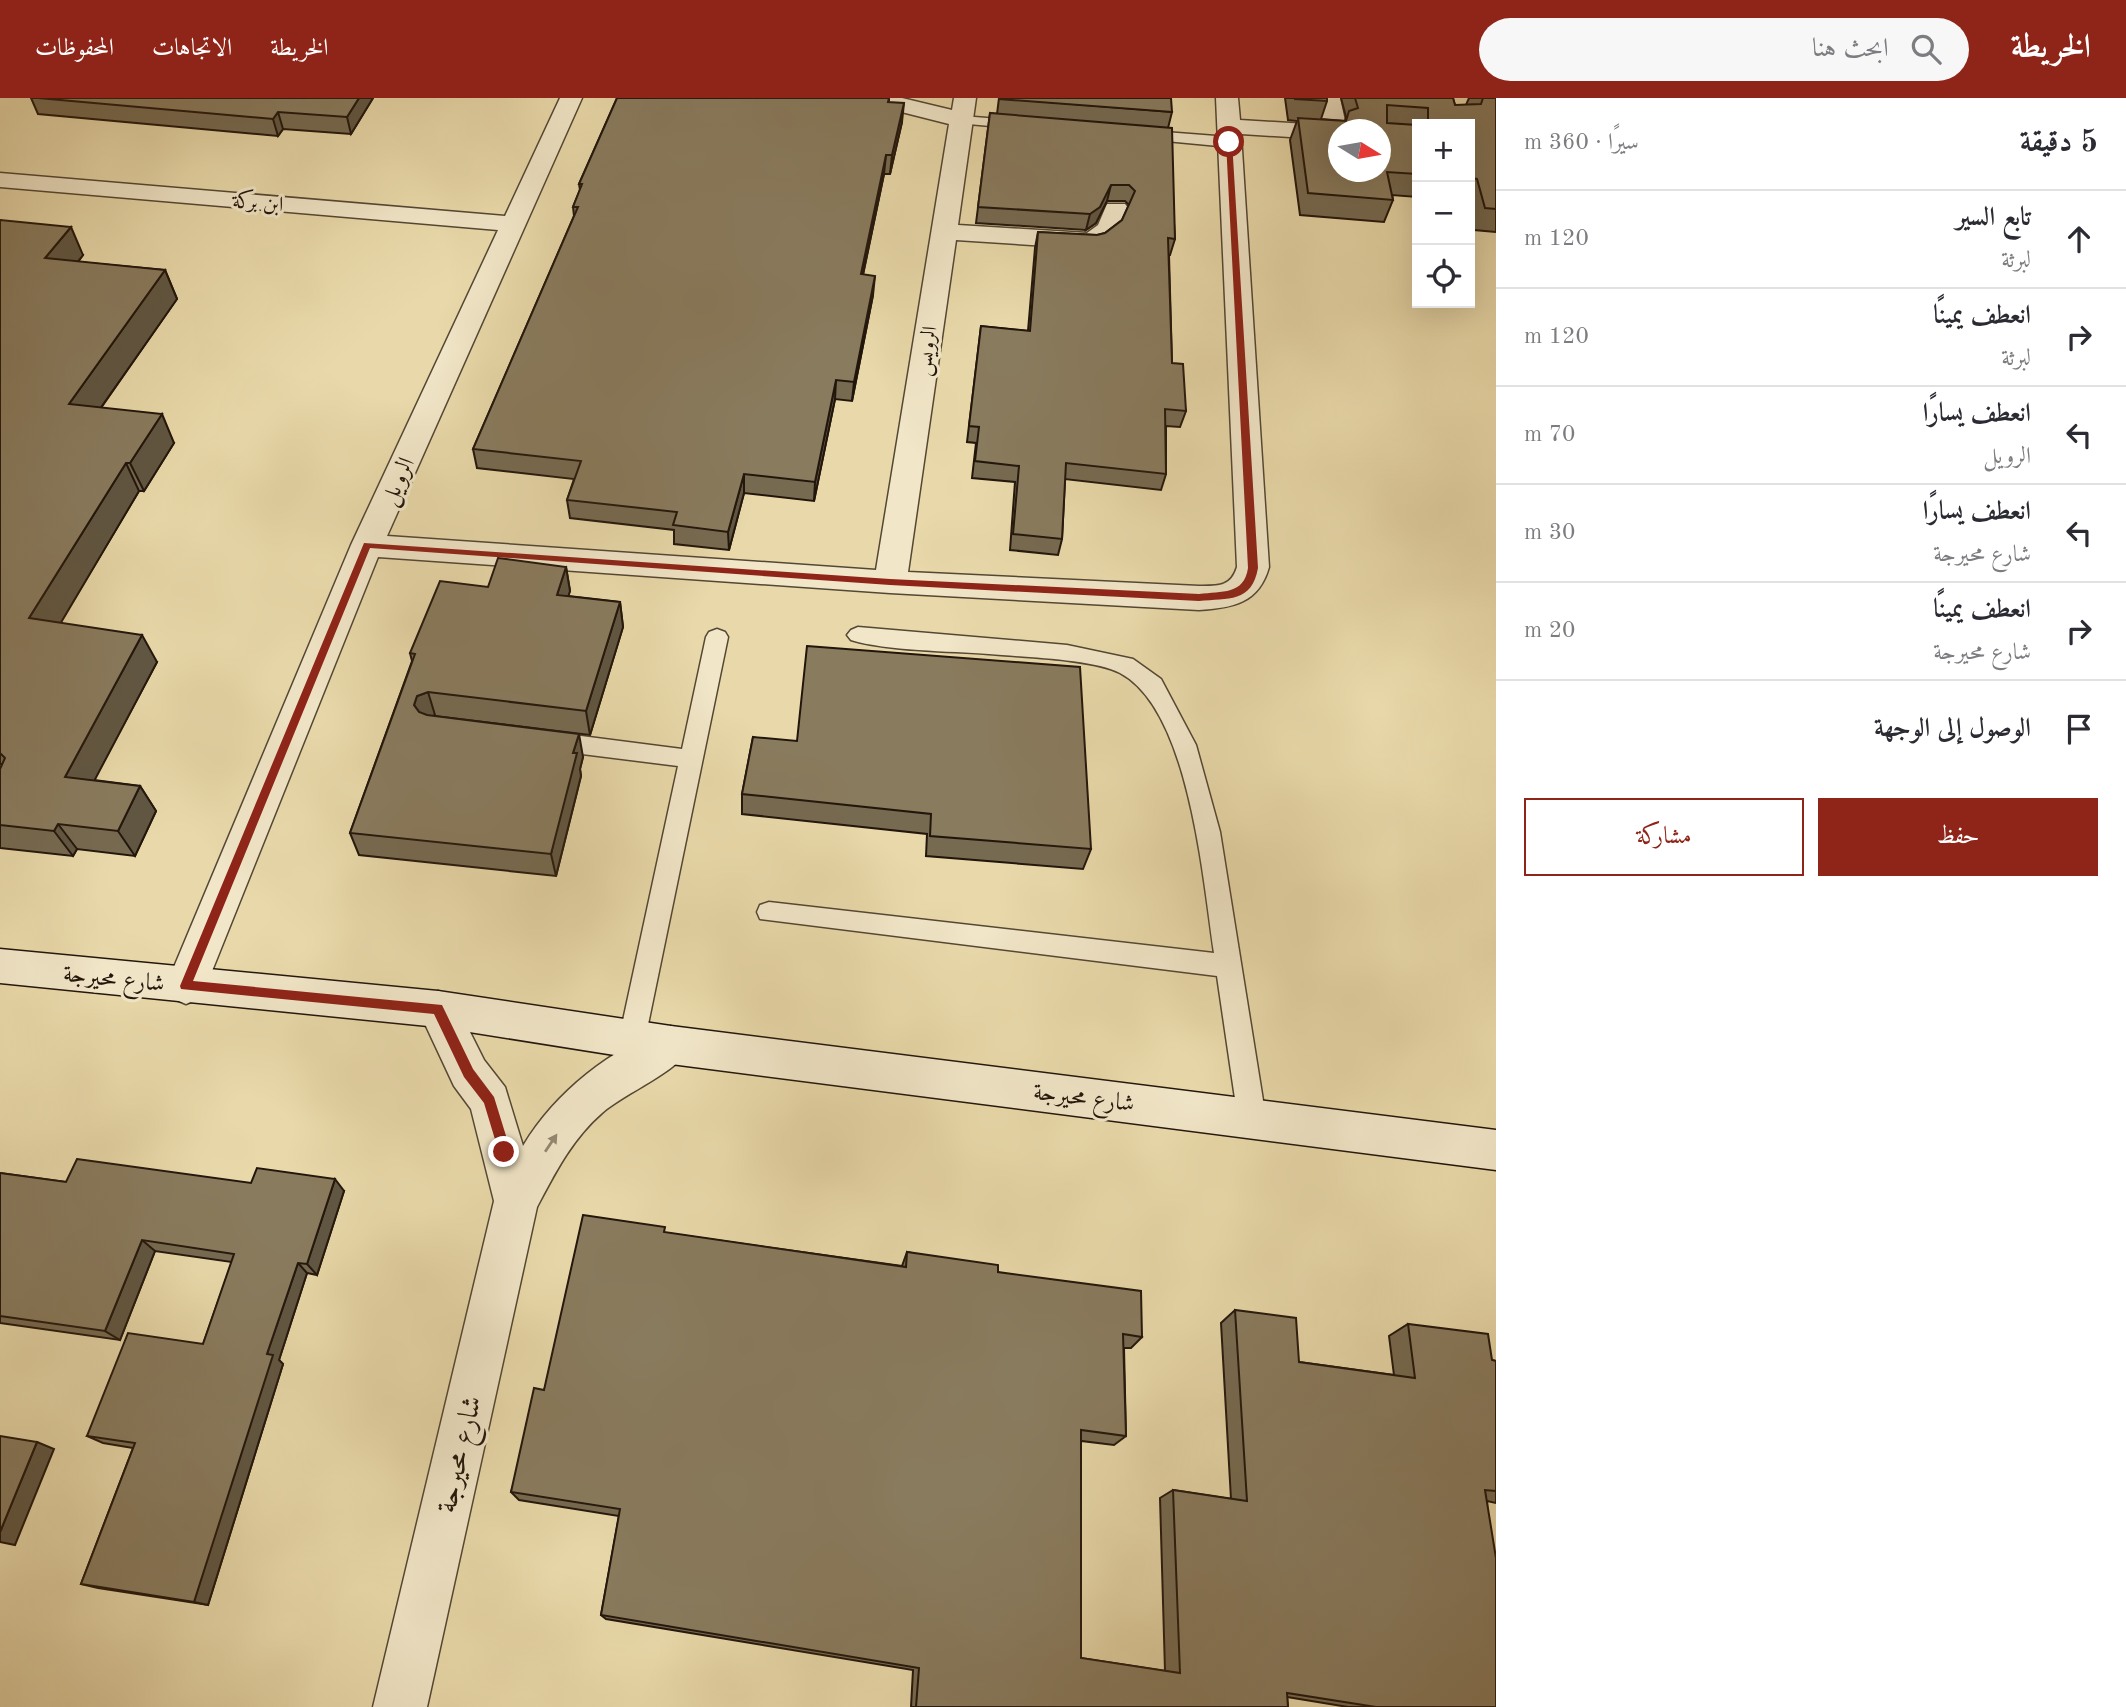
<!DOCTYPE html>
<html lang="ar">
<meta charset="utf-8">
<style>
body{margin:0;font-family:"Old Standard TT",Amiri,serif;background:#f7f7f7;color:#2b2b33;direction:rtl}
.controls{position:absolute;right:21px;top:21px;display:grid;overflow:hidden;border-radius:0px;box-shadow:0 7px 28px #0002}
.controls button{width:63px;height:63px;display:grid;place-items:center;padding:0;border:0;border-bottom:2px solid #e1e1e2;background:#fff;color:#2b2b33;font:35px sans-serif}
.compass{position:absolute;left:1328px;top:21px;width:63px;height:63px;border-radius:50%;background:#fff;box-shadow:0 7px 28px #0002;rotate:101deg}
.stop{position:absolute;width:21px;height:21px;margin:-16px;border:5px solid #8f2418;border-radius:50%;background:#fff}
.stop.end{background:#8f2418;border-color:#fff;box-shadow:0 2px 7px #0008}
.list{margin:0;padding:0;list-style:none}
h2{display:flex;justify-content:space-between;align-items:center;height:91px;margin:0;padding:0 28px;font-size:30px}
h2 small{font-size:23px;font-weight:400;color:#7c7c81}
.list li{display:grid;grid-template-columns:46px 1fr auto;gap:21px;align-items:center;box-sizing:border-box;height:98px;padding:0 28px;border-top:2px solid #e1e1e2}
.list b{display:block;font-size:26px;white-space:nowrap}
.list p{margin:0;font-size:23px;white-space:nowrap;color:#7c7c81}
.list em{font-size:23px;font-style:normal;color:#7c7c81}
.actions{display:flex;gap:14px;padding:21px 28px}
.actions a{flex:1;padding:16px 0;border:2px solid #8f2418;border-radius:0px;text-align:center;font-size:24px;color:#8f2418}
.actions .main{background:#8f2418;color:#fff}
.icon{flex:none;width:38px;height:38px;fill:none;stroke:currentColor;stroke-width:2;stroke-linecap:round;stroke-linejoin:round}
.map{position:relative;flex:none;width:1496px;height:1609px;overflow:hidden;direction:ltr}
header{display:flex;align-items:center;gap:42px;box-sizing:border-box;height:98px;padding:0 35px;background:#8f2418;color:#fff}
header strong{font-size:33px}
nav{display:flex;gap:38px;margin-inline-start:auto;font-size:24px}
.search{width:490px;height:63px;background:#f7f7f7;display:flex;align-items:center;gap:18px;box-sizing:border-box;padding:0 24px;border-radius:38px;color:#7c7c81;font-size:26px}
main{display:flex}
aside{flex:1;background:#fff}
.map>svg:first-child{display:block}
</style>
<header>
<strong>الخريطة</strong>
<div class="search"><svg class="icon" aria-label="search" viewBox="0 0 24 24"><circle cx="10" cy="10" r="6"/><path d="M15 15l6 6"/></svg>ابحث هنا</div>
<nav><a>الخريطة</a><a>الاتجاهات</a><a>المحفوظات</a></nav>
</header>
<main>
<aside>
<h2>5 دقيقة<small>سيرًا · 360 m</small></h2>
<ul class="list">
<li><svg class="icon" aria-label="ahead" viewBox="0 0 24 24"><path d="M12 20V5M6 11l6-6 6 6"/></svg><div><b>تابع السير</b><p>لبرثة</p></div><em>120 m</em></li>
<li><svg class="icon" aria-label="right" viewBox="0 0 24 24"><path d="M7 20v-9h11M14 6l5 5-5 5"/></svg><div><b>انعطف يمينًا</b><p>لبرثة</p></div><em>120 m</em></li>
<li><svg class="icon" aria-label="left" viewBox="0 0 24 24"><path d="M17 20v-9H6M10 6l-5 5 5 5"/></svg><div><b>انعطف يسارًا</b><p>الرويل</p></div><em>70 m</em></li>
<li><svg class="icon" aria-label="left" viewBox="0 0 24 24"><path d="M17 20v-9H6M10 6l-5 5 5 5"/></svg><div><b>انعطف يسارًا</b><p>شارع محيرجة</p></div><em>30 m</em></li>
<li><svg class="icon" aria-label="right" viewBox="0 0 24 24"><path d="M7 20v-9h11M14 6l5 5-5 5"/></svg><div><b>انعطف يمينًا</b><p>شارع محيرجة</p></div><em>20 m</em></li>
<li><svg class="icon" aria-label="arrive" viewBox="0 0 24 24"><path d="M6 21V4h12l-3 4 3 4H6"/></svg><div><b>الوصول إلى الوجهة</b></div></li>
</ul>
<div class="actions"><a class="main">حفظ</a><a>مشاركة</a></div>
</aside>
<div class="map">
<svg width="1496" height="1609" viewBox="0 0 1496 1609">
<rect width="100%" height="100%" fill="#e9d9aa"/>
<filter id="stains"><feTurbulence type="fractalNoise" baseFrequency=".00286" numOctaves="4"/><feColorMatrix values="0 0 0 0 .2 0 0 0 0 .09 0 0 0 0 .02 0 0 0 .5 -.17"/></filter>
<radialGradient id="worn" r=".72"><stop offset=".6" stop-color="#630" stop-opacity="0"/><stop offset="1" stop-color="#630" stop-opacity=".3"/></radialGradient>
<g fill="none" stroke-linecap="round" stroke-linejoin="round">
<defs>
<g id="lane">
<path d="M962,18L1023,23L1030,27L1023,31L957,25L955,22Z"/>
<path d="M1139,32L1229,39L1237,44L1229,49L1134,40V34Z"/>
<path d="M858,529L1067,547L1133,561L1161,581L1196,647L1220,734L1266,1021L1262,1030L1252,1034L1242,1030L1238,1021L1217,878L760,821L757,814L760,807L769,804L1214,855C1203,783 1190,612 1120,575C1094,561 1020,559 989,556C950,553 886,553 851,542L847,537L851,532Z"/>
<path d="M717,531L725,534L728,539L645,941L641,949L632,953L623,949L619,941L678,668L550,652L542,649L539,643L542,637L550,634L682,651L706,539L709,534Z"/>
</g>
<g id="street">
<path d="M560,0H582L387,438L876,472L949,26L866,5L863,0H902L952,12L954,0H976L958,127L1087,135L1098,127L1107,106H1125L1129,111C1122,131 1114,145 1093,151L956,142L908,474L1199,488C1218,488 1231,489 1237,469L1216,0H1238L1240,22L1323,27L1318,0H1340L1347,32H1338V42L1241,36L1269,469C1259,505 1233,510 1199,512L890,495L378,459L206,888L200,900L186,906L172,900L166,888L351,447L498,132L0,89V75L505,118Z"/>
<path d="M438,893L452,898L484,962L505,989L523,1048C556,993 611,951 671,928L686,934L692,947C679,974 626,994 602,1015C572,1041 555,1075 537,1109L427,1609H373L494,1103L471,1011L454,988L418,911L424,898Z"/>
</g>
<path id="secondary" d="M0,851L438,893L671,928L1496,1032V1072L671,966L438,929L0,885Z"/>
</defs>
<use href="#lane" stroke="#544734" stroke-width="3"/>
<use href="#street" stroke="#544734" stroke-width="3"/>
<use href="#secondary" stroke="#22160c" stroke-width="3"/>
<use href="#lane" fill="#f1e6c8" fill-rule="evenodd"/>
<use href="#street" fill="#f1e6c8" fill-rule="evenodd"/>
<use href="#secondary" fill="#f1e6c8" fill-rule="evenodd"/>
</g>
<g fill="#766a51" stroke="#22160c" stroke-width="2">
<path d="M31,0H373L351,36L283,31L278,38L38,16Z"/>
<path d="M617,0H889V4L902,24L890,76H884L863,177L873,197L852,303L835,301L814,403L744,395L729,452L674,446V432L570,420L567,402L574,381L477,370L473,351L574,118L573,109L580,92L579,86Z"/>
<path d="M999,0L1172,14L1168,30L1175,141L1170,157H1169L1172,265L1186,313L1180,329L1166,328V376L1161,392L1065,381L1062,441L1058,457L1010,452L1015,384L972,380L976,345L967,344L981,228L1028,233L1035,150L1038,134L1097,137L1105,135L1122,122L1129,107L1125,103H1107L1096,125L1086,132L976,125L990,15L997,16Z"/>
<path d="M1285,0H1327V3L1321,21L1345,23L1346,19L1341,0H1453L1455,7H1466L1469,0H1496V134L1474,132L1470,115V26H1417V99L1392,97L1393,102L1384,124L1300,117L1290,42L1297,23L1288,22Z"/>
<path d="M0,122L83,157L78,164L165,172L177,201L101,310L174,345L144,393H139L60,525L157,564L94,682L140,688L156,713L135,758L77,751L73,758L0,750V671L2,666H0Z"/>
<path d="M566,469L570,493L568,498L620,504L623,529L590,637L434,618L583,659L580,671L581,678L556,778L359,757L350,735L412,563L410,555L488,489Z"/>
<path d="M753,639L1091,751L1083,771L926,758L927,736L742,716V696Z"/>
<path d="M0,1075L66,1084L251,1085L344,1093L317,1177L307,1175L279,1262L283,1266L208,1507L98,1490L81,1486L133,1350L103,1345L87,1338L203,1246L232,1164L155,1153L120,1242L0,1225Z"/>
<path d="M666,1135L902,1168L907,1154L998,1174L1142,1239L1131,1250H1124L1126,1338L1114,1347L1081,1343V1560L1165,1573L1160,1400L1173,1392L1231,1401L1221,1225L1235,1212L1299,1264L1394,1277L1389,1238L1408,1226L1492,1262L1496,1263V1405L1487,1403L1496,1609H1348L1287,1599L1288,1609H911L913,1572L606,1521L601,1517L619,1418L519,1402L511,1394L544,1292Z"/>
</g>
<g fill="#605642" stroke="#22160c" stroke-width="2">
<path d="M359,0H373L351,36L347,19Z"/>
<path d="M904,5L902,24L890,76L892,57Z"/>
<path d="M278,14L283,31L278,38L273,21Z"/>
<path d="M886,57L884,76L859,195L861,176Z"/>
<path d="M1111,87L1107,103L1096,125L1086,132L1090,116Z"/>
<path d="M71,129L83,157L58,189L45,160Z"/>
<path d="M165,172L177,201L83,335L69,306Z"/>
<path d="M875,178L873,197L852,303L854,284Z"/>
<path d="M836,282L835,301L814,403L815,384Z"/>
<path d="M162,316L174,345L144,393L130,365Z"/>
<path d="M126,365L139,393L47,548L29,520Z"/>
<path d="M744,376V395L729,452L728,434Z"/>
<path d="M566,469L570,493L561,521L557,497Z"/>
<path d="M620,504L623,529L590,637L586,613Z"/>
<path d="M142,537L157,564L83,704L65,679Z"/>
<path d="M428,594L435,617L425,622L414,607L417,598Z"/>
<path d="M579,636L583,659L580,671L581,678L556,778L551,756L573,655Z"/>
<path d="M140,688L156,713L135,758L118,733Z"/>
<path d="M58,726L77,751L73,758L54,733Z"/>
<path d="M335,1081L344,1093L317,1177L307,1166Z"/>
<path d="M142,1142L155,1153L120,1242L105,1233Z"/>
<path d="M298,1165L307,1175L279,1262L283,1266L208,1507L194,1504L267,1256Z"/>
<path d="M37,1344L54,1351L15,1447L0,1444V1434Z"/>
</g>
<g fill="#897b5e" stroke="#22160c" stroke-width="2" fill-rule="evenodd">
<path d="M38,0H359L347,19L278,14L273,21Z"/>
<path d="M617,0H889L888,4L904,5L892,57H886L861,176L875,178L854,284L836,282L815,384L744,376L728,434L673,427L677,414L567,402L581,363L473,351L578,109H573L582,86H579Z"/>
<path d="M999,0H1171L1172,14L999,1Z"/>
<path d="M1295,0H1327V3L1295,1Z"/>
<path d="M1355,0H1453L1455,7L1481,6L1483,0H1496V111L1485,110L1477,81L1470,80V26H1428V10L1387,7V25L1417,27V76L1387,74L1393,102L1308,95L1298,20L1346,23L1349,13L1358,10ZM1339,32H1381V74H1339Z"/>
<path d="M990,15L1172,30L1175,141L1168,140L1172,265L1183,266L1186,313L1165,311L1166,376L1066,365L1062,441L1013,436L1019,368L975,363L979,329L969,328L981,228L1030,233L1038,134L1097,137L1105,135L1122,122L1135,93L1129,87H1111L1100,109L1090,116L978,109Z"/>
<path d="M0,122L71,129L45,160L165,172L69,306L162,316L130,365H126L29,520L142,537L65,679L140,688L118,733L58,726L54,733L0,727V671L5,660L0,655Z"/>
<path d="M498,460L566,469L557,497L620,504L586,613L428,594L417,598L414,607L419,614L427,617L579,636L573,655H577L551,756L350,735L415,556L410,555L440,483L488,489Z"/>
<path d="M807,548L1080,569L1091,751L930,738L931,716L742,696L753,639L797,643Z"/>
<path d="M77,1061L251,1085L257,1070L335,1081L307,1166L298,1165L267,1256L273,1257L194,1504L81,1486L135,1345L87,1338L128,1235L203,1246L234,1156L142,1142L105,1233L0,1218V1075L66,1084Z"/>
<path d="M583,1117L665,1129L664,1134L906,1169L907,1154L998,1167V1174L1141,1193L1142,1239L1123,1236L1126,1338L1081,1332V1560L1180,1575L1173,1392L1247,1403L1235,1212L1296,1220L1299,1264L1415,1280L1408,1226L1488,1236L1492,1262L1496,1263V1393L1485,1392L1496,1460V1609H1376L1287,1595L1288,1609H916L919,1570L601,1517L620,1411L511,1394L534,1290L544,1292Z"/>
<path d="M0,1338L37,1344L0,1434Z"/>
</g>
<defs><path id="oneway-solid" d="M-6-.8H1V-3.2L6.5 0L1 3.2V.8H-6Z" transform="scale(1.75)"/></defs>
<use fill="#948873" href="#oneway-solid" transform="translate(551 1045) rotate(-56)"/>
<path fill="#8f2418" d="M1232,43L1258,470C1252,505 1228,500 1199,503L890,487L370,450L193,883L442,907L473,971L494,999L511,1054L509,1058H500L484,1005L464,979L434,916L181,891L180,888L364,445L890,481L1199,496C1222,493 1244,497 1248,470L1226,44Z"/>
<g text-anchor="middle" stroke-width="6" stroke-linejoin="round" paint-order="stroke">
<g font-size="21" fill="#22160c" stroke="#f1e6c8">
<text transform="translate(258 104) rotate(5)" y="7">ابن بركة</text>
<text transform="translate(926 253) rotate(-81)" y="7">الرويس</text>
</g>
<g font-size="24" fill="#22160c" stroke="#f1e6c8">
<text transform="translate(397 383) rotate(-65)" y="8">الرويل</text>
<text transform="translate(114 880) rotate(6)" y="8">شارع محيرجة</text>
<text transform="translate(1084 999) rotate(7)" y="8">شارع محيرجة</text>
</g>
<g font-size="28" fill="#22160c" stroke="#f1e6c8">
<text transform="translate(458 1356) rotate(-77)" y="10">شارع محيرجة</text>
</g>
</g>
<rect width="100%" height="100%" filter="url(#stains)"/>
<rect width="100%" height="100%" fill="url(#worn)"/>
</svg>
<div class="controls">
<button>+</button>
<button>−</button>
<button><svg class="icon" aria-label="locate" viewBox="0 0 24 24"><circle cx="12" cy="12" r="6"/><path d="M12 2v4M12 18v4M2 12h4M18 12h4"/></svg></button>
</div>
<svg class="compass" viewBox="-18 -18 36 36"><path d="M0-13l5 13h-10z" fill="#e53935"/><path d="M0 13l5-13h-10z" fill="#7c7c81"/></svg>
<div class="stop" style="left:1229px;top:44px"></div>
<div class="stop end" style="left:504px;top:1054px"></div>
</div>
</main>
